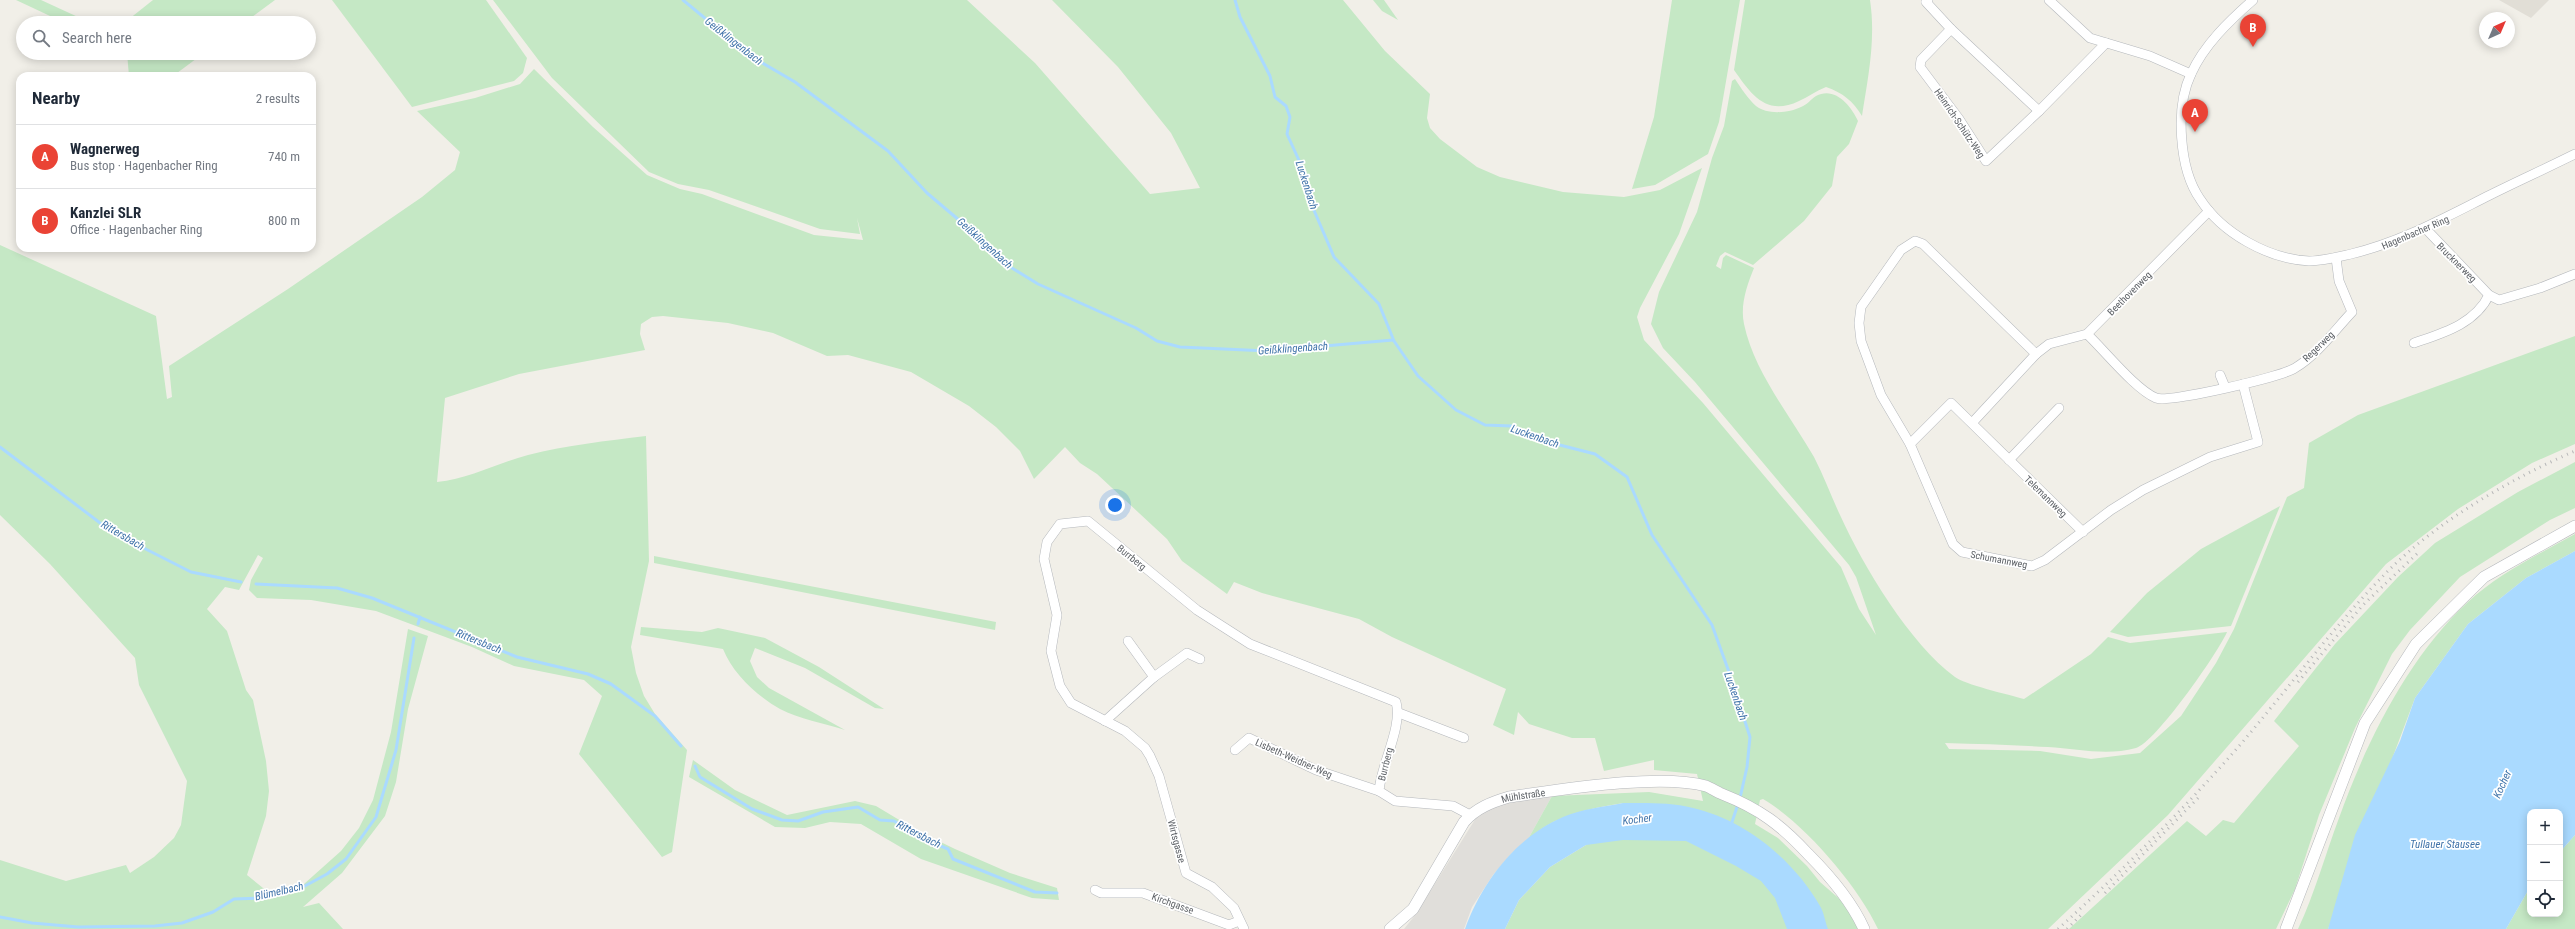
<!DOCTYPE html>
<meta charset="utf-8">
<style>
body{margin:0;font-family:"Roboto Condensed",sans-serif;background:#f6f6f7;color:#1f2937}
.controls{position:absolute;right:12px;bottom:12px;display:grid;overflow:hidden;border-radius:8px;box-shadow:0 2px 10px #0003}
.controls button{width:36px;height:36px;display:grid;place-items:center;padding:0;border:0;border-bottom:1px solid #e0e1e3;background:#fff;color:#1f2937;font:20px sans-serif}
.compass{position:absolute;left:2479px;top:12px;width:36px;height:36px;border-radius:50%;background:#fff;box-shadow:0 2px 10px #0003;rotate:44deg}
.you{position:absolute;left:1115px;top:505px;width:14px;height:14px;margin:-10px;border:3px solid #fff;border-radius:50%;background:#1a73e8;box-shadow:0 0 0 6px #1a73e833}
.badge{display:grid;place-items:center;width:26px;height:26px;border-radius:50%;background:#ea4335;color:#fff;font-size:13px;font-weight:700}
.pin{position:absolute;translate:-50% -33px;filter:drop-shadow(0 1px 2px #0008)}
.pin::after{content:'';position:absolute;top:21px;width:14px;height:12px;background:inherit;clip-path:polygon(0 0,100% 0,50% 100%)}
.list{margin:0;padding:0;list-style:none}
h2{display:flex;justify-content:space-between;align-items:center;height:52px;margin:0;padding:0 16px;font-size:17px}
h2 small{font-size:13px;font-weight:400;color:#747a83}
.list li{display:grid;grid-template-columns:26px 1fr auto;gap:12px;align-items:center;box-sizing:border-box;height:64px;padding:0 16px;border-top:1px solid #e0e1e3}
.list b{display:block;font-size:15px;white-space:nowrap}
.list p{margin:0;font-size:13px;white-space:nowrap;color:#747a83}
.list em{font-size:13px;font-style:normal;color:#747a83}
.icon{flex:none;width:22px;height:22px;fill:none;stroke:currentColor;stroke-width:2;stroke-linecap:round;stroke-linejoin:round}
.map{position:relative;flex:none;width:2575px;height:929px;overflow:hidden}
.search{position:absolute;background:#fff;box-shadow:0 2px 10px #0003;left:16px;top:16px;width:300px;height:44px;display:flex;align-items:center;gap:10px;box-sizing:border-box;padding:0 14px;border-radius:22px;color:#747a83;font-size:15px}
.panel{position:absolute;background:#fff;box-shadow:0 2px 10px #0003;left:16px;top:72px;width:300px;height:180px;border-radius:12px}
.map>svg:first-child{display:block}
</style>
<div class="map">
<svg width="2575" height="929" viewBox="0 0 2575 929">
<rect width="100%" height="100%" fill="#f1efe8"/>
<path fill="#e0deda" d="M1552,796L1527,841L1512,853L1493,875L1472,907L1464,929H1404L1416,914L1476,818L1495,802Z"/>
<path fill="#e1ded6" d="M2499,0H2549L2531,18Z"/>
<g fill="#c5e8c5">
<path d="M16,0H41L91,23H65Z"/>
<path d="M153,0H275L244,23H124Z"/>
<path d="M332,0H486L527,58L523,73L514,81L412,107Z"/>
<path d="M493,0H967L1035,63L1150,194L1200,188L1171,133L1118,67L1052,0H1343L1385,51L1430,94L1427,118L1430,128L1440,139L1477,167L1500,177L1563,192L1624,197L1660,190L1702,168L1679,234L1640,308L1637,317L1644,340L1703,403L1841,567L1859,609L1876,635L1856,577L1849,565L1695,382L1663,348L1651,324L1659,292L1697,212L1712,158L1724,126L1732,81L1735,79C1741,88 1748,99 1756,106C1767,115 1789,113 1801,107C1807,105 1811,99 1816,96C1835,86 1851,106 1858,121L1849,144L1837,157L1832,186L1804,221L1753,265L1725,252L1720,256L1716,266L1721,269L1723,258L1726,255L1754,268C1747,285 1740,305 1744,324C1754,372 1790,415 1814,457C1824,476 1831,496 1840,515C1863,566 1910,644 1955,677C1963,684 2010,695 2024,699L2091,654L2108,637L2130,643L2227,632C2218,653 2155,743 2136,748C2107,756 2078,749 2048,747C2014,745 1980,744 1945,743L1949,749L2040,751L2091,759L2140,753L2181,716L2216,663L2234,629L2287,497L2304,488L2309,443L2358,415L2575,336V444L2532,463L2458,509L2386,564L2168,815L2048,929H1878C1858,886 1804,823 1763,799L1760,800L1755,824L1778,838L1807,866L1820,882L1843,902L1860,929H1505L1519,900L1550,867L1586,845L1623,803C1588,809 1553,815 1527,841L1552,796L1649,792L1703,801L1697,774L1654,770V760L1604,771L1595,738H1572L1529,724L1518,712L1514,735L1493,725L1506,689L1392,637L1359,619L1262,593L1234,582L1227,594L1182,561L1167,539L1097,474L1080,463L1065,447L1034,479L1020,451L996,427L969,406L911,372L848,355L827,356L773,333L728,323L663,316L652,317L641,324L640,334L645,350L519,374L445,398L437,482C469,479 497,463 528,455C567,445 606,441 646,436L649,561L631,647L636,673L644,696L655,714L687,750L672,852L662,857L579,754L602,696L584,680L514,666L472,647L376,611L311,600L257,598L249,590L251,580L263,558L258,555L239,590L225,587L207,609L227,631L246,690L253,700L266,761L269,791L266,816L247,875L268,892L304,884L341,851L359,828L373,800L391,732L408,629L428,636L408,709L396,782L385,816L342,873L303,907L319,903L343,929H0V860L66,881L126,865L130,873L154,857L174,838L181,825L187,781L139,685L135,658L50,564L0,515V245L156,316L167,399L172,397L169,366L288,289L422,197L455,170L460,152L417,111L475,98L520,84L534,69L593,127L647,175L680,189L702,194L814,235L863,240L857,218L860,234L820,229L709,190L678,184L649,172L552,78Z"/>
<path d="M1373,0H1384L1398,20L1382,11Z"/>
<path d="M1672,0H1740L1719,122L1708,154L1655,185L1632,189L1654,117Z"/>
<path d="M1745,0H1870C1876,40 1868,77 1862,116C1853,101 1843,93 1826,87C1816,91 1808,97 1799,101C1766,117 1751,94 1734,70Z"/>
<path d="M127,53H204L173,76H129Z"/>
<path d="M2575,462V508L2550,520L2460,577L2410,630L2392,654L2355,728L2319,815L2295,889L2276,929H2069L2187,821L2206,836L2223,820L2234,823L2299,746L2274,721L2335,644L2398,577L2435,543L2518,492Z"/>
<path d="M2280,506L2231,626L2128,637L2110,632L2147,593L2201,549Z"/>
<path d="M2575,534V551L2526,578L2468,624L2415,698L2328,929H2298C2315,893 2325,855 2339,818C2366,743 2408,657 2468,602C2498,574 2539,554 2575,534Z"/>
<path d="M654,556L996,622L995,630L654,563Z"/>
<path d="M641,627L702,632L718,628L765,638L819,667L884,709L875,708L805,668L755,648L750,661L757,677L769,688L845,730C824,723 799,719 780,709C757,696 733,674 723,649L640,635Z"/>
<path d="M693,760L735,790L787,815L855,801L876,806L916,830L955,849L1010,873L1057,888L1059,900L1032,898L921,859L861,824L830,822L805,828L775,827L689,777Z"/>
<path d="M2575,835V929H2506L2530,887V914H2560V852Z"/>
</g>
<g fill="#aadaff">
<path d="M2575,551V835L2560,852V812H2530V887L2506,929H2328L2355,835L2400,741L2415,698L2468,624L2526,578Z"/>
<path d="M1623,803C1646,803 1670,802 1693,808C1745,820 1794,860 1820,906C1824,912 1825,922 1828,929H1787L1775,898L1761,881L1736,866L1686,841L1623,840L1586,845L1550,867L1519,900L1505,929H1465C1482,882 1516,837 1563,817C1582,809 1603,807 1623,803Z"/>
</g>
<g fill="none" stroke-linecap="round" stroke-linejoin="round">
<g stroke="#aadaff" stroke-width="3">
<path d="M683,0L752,57L795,82L888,151L927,193L986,243L1007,265L1038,284L1136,328L1157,341L1180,347L1268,351L1393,340"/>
<path d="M1235,0L1240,17L1270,76L1275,97L1286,106L1290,117L1287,134L1302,167L1310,201L1334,257L1379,304L1394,341L1418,376L1456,410L1485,425L1511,426L1548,442L1595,454L1627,477L1652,535L1712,625L1729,672L1750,737L1747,767L1740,798"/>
<path d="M0,447L112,532L191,572L241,582"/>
<path d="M256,584L337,588L372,598L517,657L588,674L611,684L655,716L681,746"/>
<path d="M418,624L420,617"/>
<path d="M695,766L700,777L752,809L782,820L798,821L823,812L858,807L880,820L894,821L926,840L948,849L953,859L1035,892L1057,893"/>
<path d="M1731,825L1738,804"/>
<path d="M0,917L32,923L78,927L155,926L182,923L213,912L234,899L261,898L303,887L327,874L346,859L376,817L396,750L414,638"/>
</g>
<defs>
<g id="minor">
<path d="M1928,0L1926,2L1951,29L2039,111L2106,43"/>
<path d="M2049,0L2090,38L2150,56L2191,74"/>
<path d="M2253,0C2229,21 2204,45 2191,74C2175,107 2179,169 2200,199C2222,233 2268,259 2309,261C2323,261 2338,257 2351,254C2401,242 2444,218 2490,195C2518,181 2547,168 2575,154"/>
<path d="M1951,29L1921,60L1920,67L1959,119L1986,161L2039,111"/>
<path d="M2425,228L2489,295L2499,300L2540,288L2575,274"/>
<path d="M2087,334C2104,350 2136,390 2156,398C2169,403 2281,377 2295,368C2317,355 2335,330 2352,312L2339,281L2336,258"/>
<path d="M2414,343C2443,333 2475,324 2489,295"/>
<path d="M2036,354L1923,244L1915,241L1901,250L1861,307L1859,323L1861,341L1881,395L1910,444L1953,544L1962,552L2032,566L2045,560L2111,510L2143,490L2210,457L2258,442L2243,384"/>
<path d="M2220,375L2225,387"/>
<path d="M1972,423L2036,354L2049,344L2087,334L2209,211"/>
<path d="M1910,444L1951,403L2083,532"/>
<path d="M2009,460L2059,408"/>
<path d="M1154,677L1187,653L1200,659"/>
<path d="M1399,713L1464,738"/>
<path d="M1105,721L1154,677L1128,641"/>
<path d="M1235,750L1249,738L1316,770L1379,791"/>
<path d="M1095,890L1101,893H1143L1229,925L1239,921"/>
<path d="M1244,929L1234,908L1212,887L1186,873L1159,776L1150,756L1145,748L1125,731L1071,703L1060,686L1051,651L1057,615L1044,559L1047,542L1060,524L1088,521L1197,610L1250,644L1396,702C1403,727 1381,764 1379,791L1395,801L1453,806L1470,815"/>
</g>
<g id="tertiary">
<path id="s1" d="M1390,929L1413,909L1464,822C1476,808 1492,802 1509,797C1560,790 1658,773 1706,786C1711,788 1717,792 1722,794C1760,809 1781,825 1808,854C1830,876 1851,900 1864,929"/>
<path d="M2286,929L2365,723L2416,644L2484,577L2575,526"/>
</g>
</defs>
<use href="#minor" stroke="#b5b8bc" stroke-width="10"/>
<use href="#tertiary" stroke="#b5b8bc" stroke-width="12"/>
<use href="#minor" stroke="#fff" stroke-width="9"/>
<use href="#tertiary" stroke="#fff" stroke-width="11"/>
<g stroke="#b6b7b8" stroke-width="3" stroke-dasharray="1 5" stroke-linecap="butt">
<path d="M2298,682L2363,605L2420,551"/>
<path d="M2105,893L2200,796"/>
<path d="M2058,929C2112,880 2166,827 2215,773C2276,707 2326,633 2389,570C2438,521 2512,478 2575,451"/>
<path d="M2067,929L2084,912"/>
</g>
</g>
<g text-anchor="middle" stroke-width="3.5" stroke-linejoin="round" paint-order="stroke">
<g font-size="10" fill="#5f6368" stroke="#fff">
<text transform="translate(1960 123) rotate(56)" y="4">Heinrich-Schütz-Weg</text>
<text transform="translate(2415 232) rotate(-23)" y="4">Hagenbacher Ring</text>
<text transform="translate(2457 262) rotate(45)" y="4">Brucknerweg</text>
<text transform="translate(2129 293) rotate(-45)" y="4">Beethovenweg</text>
<text transform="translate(2318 346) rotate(-44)" y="4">Regerweg</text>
<text transform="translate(2046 496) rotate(44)" y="4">Telemannweg</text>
<text transform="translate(1132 557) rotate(39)" y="4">Burrberg</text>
<text transform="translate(1999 559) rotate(11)" y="4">Schumannweg</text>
<text transform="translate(1294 758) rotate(24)" y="4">Lisbeth-Weidner-Weg</text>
<text transform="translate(1385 764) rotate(-76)" y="4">Burrberg</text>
<text dy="4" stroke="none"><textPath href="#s1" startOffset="198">Mühlstraße</textPath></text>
<text transform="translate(1177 841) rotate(75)" y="4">Wirtsgasse</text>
<text transform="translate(1173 903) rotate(20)" y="4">Kirchgasse</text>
</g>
<g font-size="11" font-style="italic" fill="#4174aa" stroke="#fff">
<text transform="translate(734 41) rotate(38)" y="4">Geißklingenbach</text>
<text transform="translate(1307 185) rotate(72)" y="4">Luckenbach</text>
<text transform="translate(985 243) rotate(42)" y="4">Geißklingenbach</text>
<text transform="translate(1293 348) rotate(-4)" y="4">Geißklingenbach</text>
<text transform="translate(1535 436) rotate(19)" y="4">Luckenbach</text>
<text transform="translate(123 535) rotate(30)" y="4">Rittersbach</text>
<text transform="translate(479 641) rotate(22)" y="4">Rittersbach</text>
<text transform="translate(1736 696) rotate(71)" y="4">Luckenbach</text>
<text transform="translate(2502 784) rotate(-66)" y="4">Kocher</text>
<text transform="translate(1637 819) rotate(-7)" y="4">Kocher</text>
<text transform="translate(919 834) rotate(27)" y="4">Rittersbach</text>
<text x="2445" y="848">Tullauer Stausee</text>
<text transform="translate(279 891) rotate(-13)" y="4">Blümelbach</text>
</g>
</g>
</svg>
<div class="controls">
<button>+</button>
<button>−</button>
<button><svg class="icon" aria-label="locate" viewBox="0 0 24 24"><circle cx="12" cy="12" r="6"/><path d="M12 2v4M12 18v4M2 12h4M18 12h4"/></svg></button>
</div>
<svg class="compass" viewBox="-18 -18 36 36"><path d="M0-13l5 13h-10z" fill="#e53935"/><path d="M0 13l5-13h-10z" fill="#747a83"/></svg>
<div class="you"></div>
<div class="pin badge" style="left:2195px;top:132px">A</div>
<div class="pin badge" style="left:2253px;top:47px">B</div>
<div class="search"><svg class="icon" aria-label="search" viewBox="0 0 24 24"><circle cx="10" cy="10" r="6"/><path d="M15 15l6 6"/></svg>Search here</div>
<section class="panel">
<h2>Nearby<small>2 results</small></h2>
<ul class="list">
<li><span class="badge">A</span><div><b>Wagnerweg</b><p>Bus stop · Hagenbacher Ring</p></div><em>740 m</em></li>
<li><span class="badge">B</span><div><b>Kanzlei SLR</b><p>Office · Hagenbacher Ring</p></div><em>800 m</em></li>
</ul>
</section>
</div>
